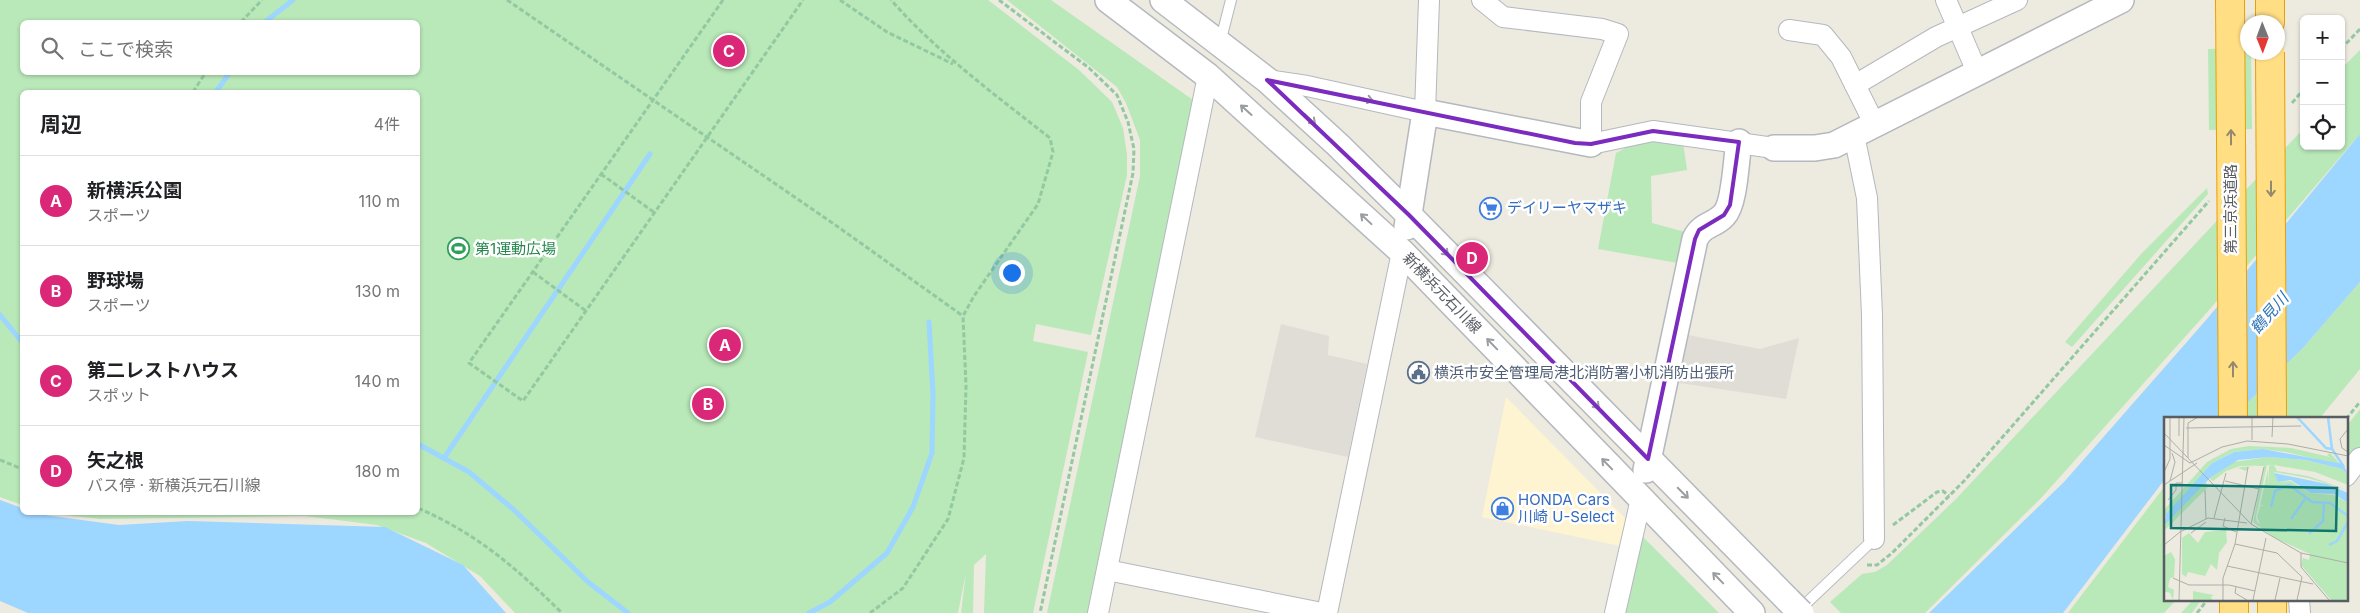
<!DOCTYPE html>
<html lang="ja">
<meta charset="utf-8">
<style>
body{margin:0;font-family:Inter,"Noto Sans JP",sans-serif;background:#f2f2f2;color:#202124}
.controls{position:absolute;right:15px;top:15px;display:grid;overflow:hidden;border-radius:8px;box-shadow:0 1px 4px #0004}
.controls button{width:45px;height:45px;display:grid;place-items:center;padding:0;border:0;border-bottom:1px solid #e0e0e0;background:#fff;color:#202124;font:25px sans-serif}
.compass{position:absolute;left:2240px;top:15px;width:45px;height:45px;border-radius:50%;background:#fff;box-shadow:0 1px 4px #0004;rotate:179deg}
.you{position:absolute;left:1011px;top:272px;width:18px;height:18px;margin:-12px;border:4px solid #fff;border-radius:50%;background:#1a73e8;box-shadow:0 0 0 8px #1a73e833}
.badge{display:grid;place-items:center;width:32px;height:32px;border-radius:50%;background:#db2777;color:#fff;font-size:16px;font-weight:700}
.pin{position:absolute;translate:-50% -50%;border:2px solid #fff;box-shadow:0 1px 5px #0006}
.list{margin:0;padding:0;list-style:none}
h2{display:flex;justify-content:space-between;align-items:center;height:65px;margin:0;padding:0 20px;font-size:21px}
h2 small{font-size:16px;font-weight:400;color:#757577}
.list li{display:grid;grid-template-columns:32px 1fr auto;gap:15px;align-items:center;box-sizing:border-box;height:90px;padding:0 20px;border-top:1px solid #e0e0e0}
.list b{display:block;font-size:19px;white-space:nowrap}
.list p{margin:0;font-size:16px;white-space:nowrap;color:#757577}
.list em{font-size:16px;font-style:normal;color:#757577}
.icon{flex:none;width:28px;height:28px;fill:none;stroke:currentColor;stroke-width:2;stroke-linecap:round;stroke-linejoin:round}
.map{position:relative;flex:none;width:2360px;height:613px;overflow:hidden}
.search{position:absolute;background:#fff;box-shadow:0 1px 4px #0004;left:20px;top:20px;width:400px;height:55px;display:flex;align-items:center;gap:12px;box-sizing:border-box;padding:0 18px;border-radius:8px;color:#757577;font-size:19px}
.panel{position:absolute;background:#fff;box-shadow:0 1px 4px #0004;left:20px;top:90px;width:400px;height:425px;border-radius:8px}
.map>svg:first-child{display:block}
</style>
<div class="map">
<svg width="2360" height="613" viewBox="0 0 2360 613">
<rect width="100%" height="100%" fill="#edeadf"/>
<path fill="#fff4d2" d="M1506,397L1627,520L1620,546L1482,517Z"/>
<g fill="#e0ddd7">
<path d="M1281,324L1329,336L1328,355L1367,364L1348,457L1255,437Z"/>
<path d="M1683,334L1760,349L1799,338L1786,399L1673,382Z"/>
</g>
<g fill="#b9e8b9" fill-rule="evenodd">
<path d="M0,0H988L1079,70L1112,102L1123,128L1127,155V175L1091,335L1036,324L1033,341L1088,352L1033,613H984L986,554L974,565L973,613H961L966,572L958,613H515L480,576L426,543L377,525L305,516L100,519L47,513L418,512V92H22V505L0,497ZM22,22H418V72H22Z"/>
<path d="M1007,0H1051L1193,100L1087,613H1047L1140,176V140L1126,103L1117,87Z"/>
<path d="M2247,48L2248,52L2251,53L2252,129L2209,130L2208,49Z"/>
<path d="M2360,50V134L2209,310L2042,497L1925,613H1841L1830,602L1862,574L1875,572L1887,565L1956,499L2304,128V146H2341V69Z"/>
<path d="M1665,139L1683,142L1687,170L1651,176L1652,223L1685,232L1678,263L1598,249L1616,153L1636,142Z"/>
<path d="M2207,188L2208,194L2072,347L2065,342L2142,253Z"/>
<path d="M2360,282V369L2320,418H2232L2303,348Z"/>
<path d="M2360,409V449L2346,466V427Z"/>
<path d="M2165,486V599H2177L2164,613H2068Z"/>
<path d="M1642,536L1719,613H1625Z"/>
<path d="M2194,599L2201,600L2192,613H2181Z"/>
</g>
<g fill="#9dd6ff">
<path d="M2360,134V282L2303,348L2232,418H2165V479L2063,613H1929L2064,482L2207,319Z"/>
<path d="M0,500L22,508V512L119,525L188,521L385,527L463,565L506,613H28L0,601Z"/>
</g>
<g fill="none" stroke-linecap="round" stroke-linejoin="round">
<g stroke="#9dd6ff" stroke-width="5">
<path d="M265,22L293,0"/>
<path d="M216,92L230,72"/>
<path d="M0,315L22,342"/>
<path d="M418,444L469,472L514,510L588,582L628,613"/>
<path d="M444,458L650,154"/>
<path d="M809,613L830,602L887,553L913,507L932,453L933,394L929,322"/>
</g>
<defs>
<g id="service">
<path d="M1220,43L1231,0"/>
<path d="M1798,611L1874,539"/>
</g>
<g id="minor">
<path d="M1482,0L1503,17L1602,29L1618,34L1591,102V144L1653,131L1774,148"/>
<path d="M1946,0L1978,74"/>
<path d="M1789,30L1823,35L1841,57L1875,125"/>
<path d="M1267,80L1307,86L1425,112L1429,0"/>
<path d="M1855,85L1936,37L2017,0"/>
<path d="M1854,135L1867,198L1872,315L1874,539"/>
<path d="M2346,476L2360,458"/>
<path d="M1107,570L1322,613"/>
<path d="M2299,599L2300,613"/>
<path d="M1098,613L1208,76"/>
<path d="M1327,613L1402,252"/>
<path d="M1615,613L1641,499"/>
</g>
<g id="tertiary">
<path d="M1108,0L1208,76L1402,252L1752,613"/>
<path d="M1163,0L1267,80L1338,145L1409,215L1788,600"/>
<path d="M1774,148H1815L1834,145L2121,0"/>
<path d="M1407,227L1425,112L1591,144"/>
<path d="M1646,470L1695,239C1702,224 1714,226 1724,215C1735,204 1736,159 1739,142"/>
</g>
<g id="motorway">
<path d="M2270,0V22"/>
<path d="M2234,613V599"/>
<path d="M2272,613V599"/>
</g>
</defs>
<use href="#service" stroke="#b5b8be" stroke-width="12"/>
<use href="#minor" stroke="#b5b8be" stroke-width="22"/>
<use href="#tertiary" stroke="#b5b8be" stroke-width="28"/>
<use href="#motorway" stroke="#ec9f00" stroke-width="30"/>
<g stroke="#92c9a0" stroke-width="3" stroke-dasharray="5 2.5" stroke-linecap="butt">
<path d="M507,0L834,224L963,316"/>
<path d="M723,0L469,363L523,401L803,0"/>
<path d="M840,0L887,32L953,64"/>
<path d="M999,0L1089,68L1117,95L1128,122L1134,149L1133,173L1040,613"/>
<path d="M241,22L262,0"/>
<path d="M2341,49L2360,29"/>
<path d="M193,92L206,72"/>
<path d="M2292,103L2304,89"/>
<path d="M601,174L655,213"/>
<path d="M533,272L586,311"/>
<path d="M2346,419L2360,402"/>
<path d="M0,460L22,469"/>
<path d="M418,508C479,535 515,567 562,613"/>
<path d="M1893,525L1937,492L1943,491L1949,496"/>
<path d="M1867,565H1877L1892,553L1965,480L2209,201"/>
<path d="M870,613L903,588L948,519L964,458L966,386L963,316L974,296L1038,204L1053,152L1050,138C994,94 938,53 891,0"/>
<path d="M2197,613L2208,599"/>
</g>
<use href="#service" stroke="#fff" stroke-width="10"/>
<use href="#minor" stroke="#fff" stroke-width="20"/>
<use href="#tertiary" stroke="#fff" stroke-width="25"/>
<use href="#motorway" stroke="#ffde84" stroke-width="28"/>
<defs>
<path id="tertiary-bridge" d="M1788,600L1801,613"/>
<g id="motorway-bridge">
<path d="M2230,0L2233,418"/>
<path d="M2270,52L2272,418"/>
</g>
</defs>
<use href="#tertiary-bridge" stroke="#b5b8be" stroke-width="28" stroke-linecap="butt"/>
<use href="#motorway-bridge" stroke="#ec9f00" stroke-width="30" stroke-linecap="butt"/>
<use href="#tertiary-bridge" stroke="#fff" stroke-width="25"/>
<use href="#motorway-bridge" stroke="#ffde84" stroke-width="28"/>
</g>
<defs><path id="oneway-shaft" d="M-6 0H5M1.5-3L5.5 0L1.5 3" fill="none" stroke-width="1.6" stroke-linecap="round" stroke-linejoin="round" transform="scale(1.25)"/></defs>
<g stroke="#9b9ea1">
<use href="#oneway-shaft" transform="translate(1366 99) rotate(13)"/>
<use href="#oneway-shaft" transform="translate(1246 110) rotate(-138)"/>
<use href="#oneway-shaft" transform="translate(1310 119) rotate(43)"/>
<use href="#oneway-shaft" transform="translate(1366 219) rotate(-137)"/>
<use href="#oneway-shaft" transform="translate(1443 250) rotate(45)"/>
<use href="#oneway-shaft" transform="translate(1492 344) rotate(-134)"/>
<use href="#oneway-shaft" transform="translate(1594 403) rotate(45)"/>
<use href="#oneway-shaft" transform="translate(1607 464) rotate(-134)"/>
<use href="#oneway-shaft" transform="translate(1683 493) rotate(45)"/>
<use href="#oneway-shaft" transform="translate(1718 578) rotate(-134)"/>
</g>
<g stroke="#928a6e">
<use href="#oneway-shaft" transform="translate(2231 137) rotate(-90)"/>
<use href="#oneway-shaft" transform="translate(2271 189) rotate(90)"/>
<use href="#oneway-shaft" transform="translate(2233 369) rotate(-90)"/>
</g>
<path fill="none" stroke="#7b2cbf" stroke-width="4" stroke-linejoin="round" d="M1267,80L1575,143L1591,144L1653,131L1739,142L1730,205L1724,215L1699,230L1695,239L1648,459L1409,215Z"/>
<defs>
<symbol id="supermarket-ring" viewBox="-11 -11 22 22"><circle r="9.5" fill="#fff" stroke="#3f7fe0" stroke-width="1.5"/><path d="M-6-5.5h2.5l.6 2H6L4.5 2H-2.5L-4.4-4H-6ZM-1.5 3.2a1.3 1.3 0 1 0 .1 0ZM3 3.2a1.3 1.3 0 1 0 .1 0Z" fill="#3f7fe0"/></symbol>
<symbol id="stadium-ring" viewBox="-11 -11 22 22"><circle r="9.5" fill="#fff" stroke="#2e9e5b" stroke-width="1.5"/><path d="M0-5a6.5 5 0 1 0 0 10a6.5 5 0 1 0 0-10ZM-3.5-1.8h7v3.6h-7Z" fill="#2e9e5b"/></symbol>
<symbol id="civic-ring" viewBox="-11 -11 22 22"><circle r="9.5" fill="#fff" stroke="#5c6f8a" stroke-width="1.5"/><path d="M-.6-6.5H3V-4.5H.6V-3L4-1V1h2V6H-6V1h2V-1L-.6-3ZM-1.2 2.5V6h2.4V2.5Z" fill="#5c6f8a"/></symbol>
<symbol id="shop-ring" viewBox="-11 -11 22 22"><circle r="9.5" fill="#fff" stroke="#3f7fe0" stroke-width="1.5"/><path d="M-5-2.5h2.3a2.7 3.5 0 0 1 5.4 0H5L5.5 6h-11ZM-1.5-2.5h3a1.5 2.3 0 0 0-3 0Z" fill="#3f7fe0"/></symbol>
</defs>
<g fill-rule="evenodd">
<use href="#supermarket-ring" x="1478" y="196" width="25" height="25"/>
<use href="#stadium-ring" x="446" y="236" width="25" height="25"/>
<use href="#civic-ring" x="1406" y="360" width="25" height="25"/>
<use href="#shop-ring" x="1490" y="496" width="25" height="25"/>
</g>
<g text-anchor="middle" stroke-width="5" stroke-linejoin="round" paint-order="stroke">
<g font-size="15" fill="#366cbe" stroke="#fff" text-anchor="start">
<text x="1507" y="213">デイリーヤマザキ</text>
<text x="1518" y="505">HONDA Cars<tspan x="1518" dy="17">川崎 U-Select</tspan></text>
</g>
<g font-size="15" fill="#585d62" stroke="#fff">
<text transform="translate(2231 209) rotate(-90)" y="5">第三京浜道路</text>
<text transform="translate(1442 293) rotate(46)" y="5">新横浜元石川線</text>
</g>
<g font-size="15" fill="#27864d" stroke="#fff" text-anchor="start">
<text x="475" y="254">第1運動広場</text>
</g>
<g font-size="15" fill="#4e5e75" stroke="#fff" text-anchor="start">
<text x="1434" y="378">横浜市安全管理局港北消防署小机消防出張所</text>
</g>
<g font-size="16" font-style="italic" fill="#3276ba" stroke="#fff">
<text transform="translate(2269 313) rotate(-49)" y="6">鶴見川</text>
</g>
</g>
<g transform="translate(2164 417)">
<rect width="184" height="184" fill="#edeadf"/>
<path d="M85,29L127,31L166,40L163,38L166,36L177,48L122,35L99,32L69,35L48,46L0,100V93L43,45L67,32ZM105,40L142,43L178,52L184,57V68L151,55L110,48L113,54L144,59L184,73L144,61L110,55L114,65L127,64L145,76L170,78L184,86V183H167L137,148L139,141L145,143L146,137L109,120L89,105L100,49H86L82,54L74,51L61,56L77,50L103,48L92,100L93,105L96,107L93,100L96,89H100L96,88L104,52V73L105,49L109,48L76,49L62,54L49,64L45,61L69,45ZM41,65L45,69L0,114V109ZM62,113L63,125L55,136L53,153L47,147L41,159L24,155L22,160L18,157V121L25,116L34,126L41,115ZM7,135L11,142L10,160L6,161L4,170L10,173L9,183L6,176L0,174V139ZM29,174L49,178L50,179H47L48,183H29Z" fill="#b9e8b9"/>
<path d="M99,32L179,47L184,57L178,52L142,43L105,40L74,43L47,60L0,109L2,97L48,46L70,35ZM110,56L163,67L184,76V86L170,77L146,76L127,63L114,65Z" fill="#9dd6ff"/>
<path fill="none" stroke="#9dd6ff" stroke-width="2.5" d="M133,0L162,31L168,32M164,0L168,32L180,50M107,90L111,74L125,68L148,85L166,86L184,99M127,102L141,82M145,117L159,104L160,87M165,128L173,124L184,105"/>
<path fill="none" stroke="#adaea9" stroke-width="1" d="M88,0V23M22,11L137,9M184,12L176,22L178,31L184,35M0,16L87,107L137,136M15,19V0M108,20L109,0M0,28L26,46L58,30L83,24L124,27L184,39M24,41V6L34,0M0,55L6,42V0M6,64L11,45L8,36M61,64L95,72M0,68L33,46M41,73L42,102M4,83L12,73V66H18M50,101L62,56M61,101L59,109L72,115M87,107L100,50M27,116L42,105M71,127L113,136L138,160L133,183M0,128L16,115L44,101L83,106M63,149L149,167M9,161L25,168H65L91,174M72,170L71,176L83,183M15,183L20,0M59,183V161L71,127L84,50M89,183L102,121M111,183L116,161M165,183L137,150V136L184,146"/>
<path fill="#0f766e" fill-opacity="0.15" stroke="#0f766e" stroke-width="2.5" d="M7,68L173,71L172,114L7,111Z"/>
<rect width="184" height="184" fill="none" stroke="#585d62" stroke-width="2.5"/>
</g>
</svg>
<div class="controls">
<button>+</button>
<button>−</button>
<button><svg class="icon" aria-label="locate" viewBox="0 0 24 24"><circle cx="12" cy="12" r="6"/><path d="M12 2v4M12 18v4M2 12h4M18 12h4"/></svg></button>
</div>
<svg class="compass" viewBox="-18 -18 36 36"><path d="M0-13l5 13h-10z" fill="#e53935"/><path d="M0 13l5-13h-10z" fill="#757577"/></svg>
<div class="you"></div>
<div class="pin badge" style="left:725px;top:345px">A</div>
<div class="pin badge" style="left:708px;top:404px">B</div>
<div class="pin badge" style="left:729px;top:51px">C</div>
<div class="pin badge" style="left:1472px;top:258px">D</div>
<div class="search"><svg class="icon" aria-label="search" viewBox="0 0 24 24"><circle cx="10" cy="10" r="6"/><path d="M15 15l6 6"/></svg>ここで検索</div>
<section class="panel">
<h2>周辺<small>4件</small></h2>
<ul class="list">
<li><span class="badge">A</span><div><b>新横浜公園</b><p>スポーツ</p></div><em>110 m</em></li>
<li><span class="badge">B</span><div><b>野球場</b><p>スポーツ</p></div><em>130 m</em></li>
<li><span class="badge">C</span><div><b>第二レストハウス</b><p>スポット</p></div><em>140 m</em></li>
<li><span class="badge">D</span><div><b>矢之根</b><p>バス停 · 新横浜元石川線</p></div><em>180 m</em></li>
</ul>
</section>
</div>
